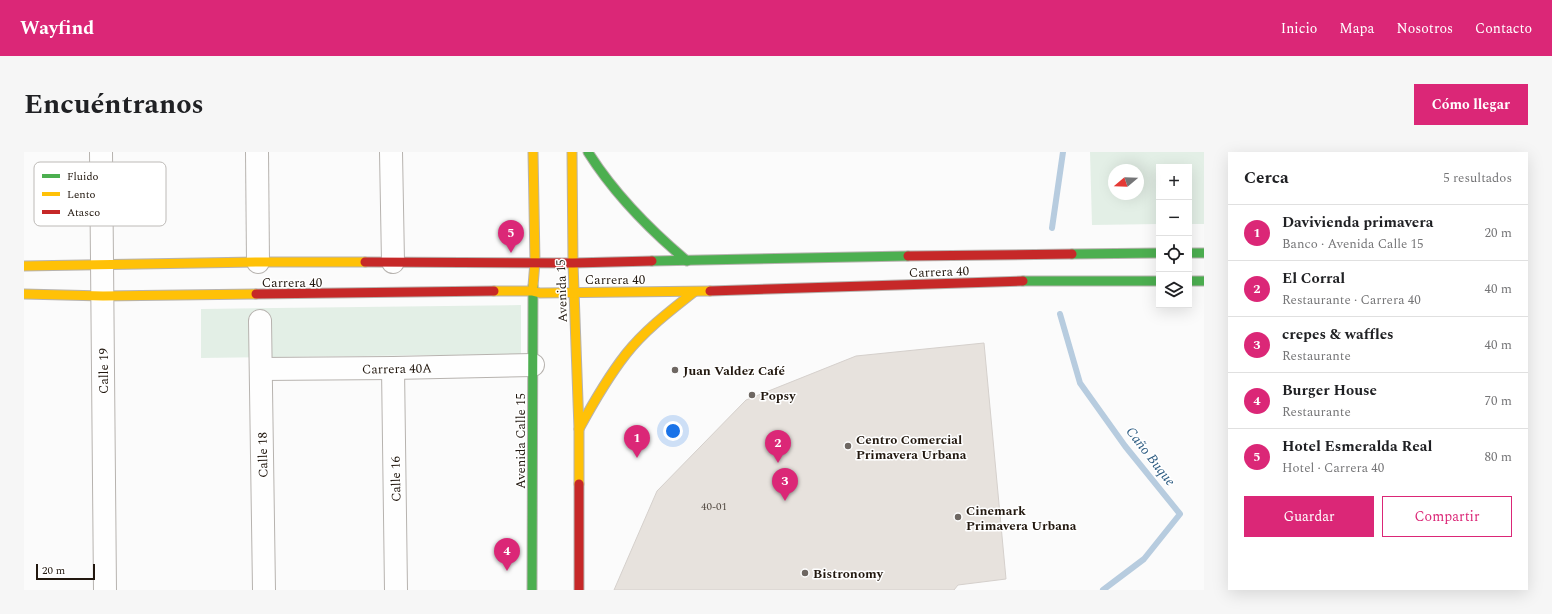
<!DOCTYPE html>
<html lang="es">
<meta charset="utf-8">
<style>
body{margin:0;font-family:Spectral,serif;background:#f6f6f6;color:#202124}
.controls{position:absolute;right:12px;top:12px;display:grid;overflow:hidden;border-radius:0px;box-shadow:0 4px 16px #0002}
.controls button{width:36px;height:36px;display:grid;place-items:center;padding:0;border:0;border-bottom:1px solid #e0e0e0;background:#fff;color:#202124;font:20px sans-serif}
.compass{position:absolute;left:1084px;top:12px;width:36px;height:36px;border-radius:50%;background:#fff;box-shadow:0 4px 16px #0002;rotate:251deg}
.scale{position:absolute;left:12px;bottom:10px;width:59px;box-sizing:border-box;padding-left:4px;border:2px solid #22180f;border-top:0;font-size:11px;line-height:14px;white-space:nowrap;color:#22180f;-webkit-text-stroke:3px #fff;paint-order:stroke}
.you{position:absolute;left:649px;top:279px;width:14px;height:14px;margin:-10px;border:3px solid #fff;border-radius:50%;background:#1a73e8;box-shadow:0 0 0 6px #1a73e833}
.badge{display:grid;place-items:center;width:26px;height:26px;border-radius:50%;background:#db2777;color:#fff;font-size:13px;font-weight:700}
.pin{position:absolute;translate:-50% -33px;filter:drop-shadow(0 1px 2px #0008)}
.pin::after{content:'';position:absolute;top:21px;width:14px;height:12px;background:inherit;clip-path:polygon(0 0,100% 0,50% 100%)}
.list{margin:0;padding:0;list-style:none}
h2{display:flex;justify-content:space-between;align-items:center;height:52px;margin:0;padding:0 16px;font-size:17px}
h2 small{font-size:13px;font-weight:400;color:#757577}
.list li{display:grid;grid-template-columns:26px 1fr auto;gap:12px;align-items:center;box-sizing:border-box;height:56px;padding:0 16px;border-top:1px solid #e0e0e0}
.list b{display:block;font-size:15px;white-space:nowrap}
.list p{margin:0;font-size:13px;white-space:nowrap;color:#757577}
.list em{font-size:13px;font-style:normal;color:#757577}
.actions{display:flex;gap:8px;padding:12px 16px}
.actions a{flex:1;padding:9px 0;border:1px solid #db2777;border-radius:0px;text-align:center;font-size:14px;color:#db2777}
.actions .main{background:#db2777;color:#fff}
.icon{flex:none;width:22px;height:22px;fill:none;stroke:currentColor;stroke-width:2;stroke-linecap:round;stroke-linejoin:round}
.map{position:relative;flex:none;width:1180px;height:438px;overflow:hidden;border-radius:0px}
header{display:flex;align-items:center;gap:24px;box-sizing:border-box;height:56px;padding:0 20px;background:#db2777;color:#fff}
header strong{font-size:19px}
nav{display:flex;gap:22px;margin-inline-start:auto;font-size:14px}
.intro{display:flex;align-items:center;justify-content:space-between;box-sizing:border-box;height:96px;padding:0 24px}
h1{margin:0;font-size:28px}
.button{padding:10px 18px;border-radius:0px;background:#db2777;color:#fff;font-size:14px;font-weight:700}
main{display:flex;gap:24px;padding:0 24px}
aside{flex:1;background:#fff;border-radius:0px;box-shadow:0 4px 16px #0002}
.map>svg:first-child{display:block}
</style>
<header>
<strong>Wayfind</strong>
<nav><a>Inicio</a><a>Mapa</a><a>Nosotros</a><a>Contacto</a></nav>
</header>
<div class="intro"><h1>Encuéntranos</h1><a class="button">Cómo llegar</a></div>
<main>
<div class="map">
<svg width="1180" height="438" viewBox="0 0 1180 438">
<rect width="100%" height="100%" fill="#fbfbfb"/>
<g fill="#e3efe6" fill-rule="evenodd">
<path d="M1066,0H1180V72H1165V15H1135V72L1068,73ZM1090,18H1114V42H1090Z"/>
<path d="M497,153V202L177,206V157Z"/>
</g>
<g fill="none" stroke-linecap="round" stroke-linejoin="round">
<g stroke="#b7ccdf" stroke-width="6">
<path d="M1028,76L1039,0"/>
<path d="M1036,162L1056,231L1101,294L1156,362L1120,407L1079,438"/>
</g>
</g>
<path fill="#e7e2dd" stroke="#d5d0cc" d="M960,191L982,427L934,433L930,438H590L633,339L722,248L832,204Z"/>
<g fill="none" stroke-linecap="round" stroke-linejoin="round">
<defs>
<g id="street">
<path d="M77,0L81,438"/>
<path d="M233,0L234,110"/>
<path d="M367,0L369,110"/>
<path d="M236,169L240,438"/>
<path d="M369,216L372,438"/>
<path d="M237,217L369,216L509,213"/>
</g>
<g id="fast">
<path d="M564,0C591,43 625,77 663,109"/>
<path d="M1165,101H1180"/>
<path d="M1048,102L1135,101"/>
<path d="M628,109L884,104"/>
<path d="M999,129H1135"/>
<path d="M1165,129H1180"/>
<path d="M508,438L509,134"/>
</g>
<g id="slow">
<path d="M548,0L549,111L555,277V332"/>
<path d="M0,114L234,110H341"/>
<path d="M509,134L511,110L509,0"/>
<path d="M470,139H508L516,141L686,139"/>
<path d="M0,142L79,144L232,142"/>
<path d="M555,277C569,251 584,225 602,202C621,178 646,159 670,140"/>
</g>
<g id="jam">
<path d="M884,104L1048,102"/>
<path d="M341,110L549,111L628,109"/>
<path d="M686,139L999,129"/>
<path d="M232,142L470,139"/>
<path d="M555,332V438"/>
</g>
</defs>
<use href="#street" stroke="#b7b3af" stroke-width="24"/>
<use href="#fast" stroke="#b7b3af" stroke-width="11"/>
<use href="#slow" stroke="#b7b3af" stroke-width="11"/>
<use href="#jam" stroke="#b7b3af" stroke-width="11"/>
<use href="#street" stroke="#fefefe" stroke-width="22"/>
<use href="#fast" stroke="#4caf50" stroke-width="9"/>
<use href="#slow" stroke="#ffc107" stroke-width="9"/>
<use href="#jam" stroke="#c62828" stroke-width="9"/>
</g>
<g fill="#6e6762" stroke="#fff" stroke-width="1.5">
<circle cx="651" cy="218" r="4"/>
<circle cx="728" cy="243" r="4"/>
<circle cx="824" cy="294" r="4"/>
<circle cx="934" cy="365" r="4"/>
<circle cx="781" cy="421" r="4"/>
</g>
<g text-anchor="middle" stroke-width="3" stroke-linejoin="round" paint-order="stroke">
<g font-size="11" fill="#534a42">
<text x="690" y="358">40-01</text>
</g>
<g font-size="13" fill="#22180f" stroke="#fff">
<text transform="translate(915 119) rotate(-2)" y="5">Carrera 40</text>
<text x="591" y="132">Carrera 40</text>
<text x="268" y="135">Carrera 40</text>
<text transform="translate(537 139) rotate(-92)" y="5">Avenida 15</text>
<text transform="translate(373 216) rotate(-1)" y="5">Carrera 40A</text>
<text transform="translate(79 219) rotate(-90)" y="5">Calle 19</text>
<text transform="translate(496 289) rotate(-90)" y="5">Avenida Calle 15</text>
<text transform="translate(238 303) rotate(-91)" y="5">Calle 18</text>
<text transform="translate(371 327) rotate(-91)" y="5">Calle 16</text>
</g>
<g font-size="13" font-weight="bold" fill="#22180f" stroke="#fff" text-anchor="start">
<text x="659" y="223">Juan Valdez Café</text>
<text x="736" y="248">Popsy</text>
<text x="832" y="292">Centro Comercial<tspan x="832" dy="15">Primavera Urbana</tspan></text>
<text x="942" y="363">Cinemark<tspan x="942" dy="15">Primavera Urbana</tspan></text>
<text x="789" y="426">Bistronomy</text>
</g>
<g font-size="14" font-style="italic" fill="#2d5c82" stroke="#fff">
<text transform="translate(1127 304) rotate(52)" y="5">Caño Buque</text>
</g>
</g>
<rect x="10" y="10" width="132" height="64" rx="6" fill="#fff" stroke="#bdbab7" stroke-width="1"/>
<rect x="18" y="22" width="18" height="4" fill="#4caf50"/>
<rect x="18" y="40" width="18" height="4" fill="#ffc107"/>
<rect x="18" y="58" width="18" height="4" fill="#c62828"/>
<g font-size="11" fill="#22180f">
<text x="43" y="28">Fluido</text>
<text x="43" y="46">Lento</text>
<text x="43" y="64">Atasco</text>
</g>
</svg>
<div class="controls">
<button>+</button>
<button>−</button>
<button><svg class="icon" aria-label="locate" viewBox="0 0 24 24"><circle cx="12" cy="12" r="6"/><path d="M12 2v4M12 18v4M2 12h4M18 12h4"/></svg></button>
<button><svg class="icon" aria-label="layers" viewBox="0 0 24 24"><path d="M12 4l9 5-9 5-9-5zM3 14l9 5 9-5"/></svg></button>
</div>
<svg class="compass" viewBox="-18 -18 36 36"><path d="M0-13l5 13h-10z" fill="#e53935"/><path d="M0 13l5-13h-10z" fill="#757577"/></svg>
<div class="scale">20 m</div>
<div class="you"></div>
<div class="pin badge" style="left:613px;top:306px">1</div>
<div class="pin badge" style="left:754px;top:311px">2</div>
<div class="pin badge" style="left:761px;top:349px">3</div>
<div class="pin badge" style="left:483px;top:419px">4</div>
<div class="pin badge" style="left:487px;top:101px">5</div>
</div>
<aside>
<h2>Cerca<small>5 resultados</small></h2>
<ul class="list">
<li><span class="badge">1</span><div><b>Davivienda primavera</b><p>Banco · Avenida Calle 15</p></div><em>20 m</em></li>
<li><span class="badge">2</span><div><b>El Corral</b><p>Restaurante · Carrera 40</p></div><em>40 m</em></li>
<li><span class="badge">3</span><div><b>crepes &amp; waffles</b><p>Restaurante</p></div><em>40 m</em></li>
<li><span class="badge">4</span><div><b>Burger House</b><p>Restaurante</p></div><em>70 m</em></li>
<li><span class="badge">5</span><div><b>Hotel Esmeralda Real</b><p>Hotel · Carrera 40</p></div><em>80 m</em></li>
</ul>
<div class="actions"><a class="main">Guardar</a><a>Compartir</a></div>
</aside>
</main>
